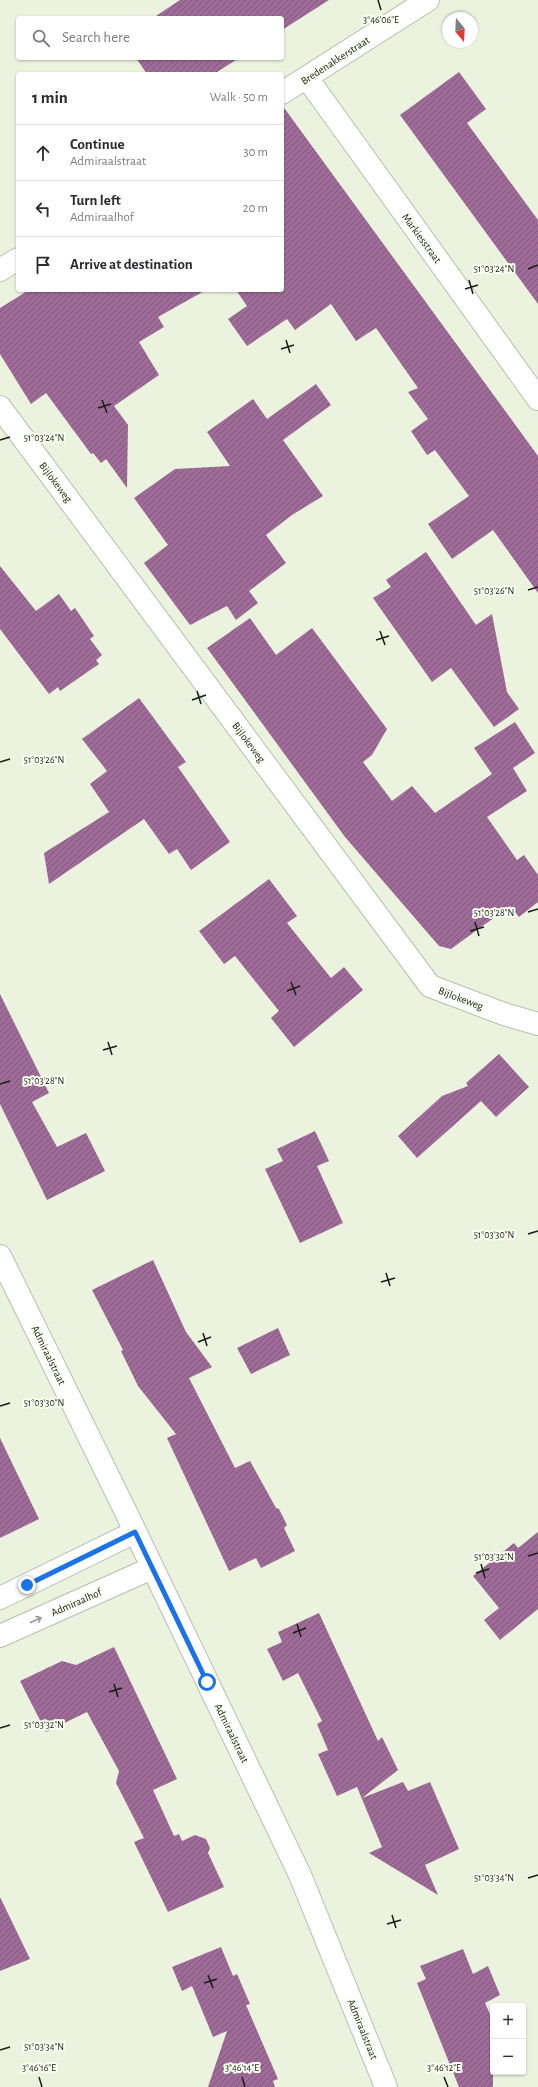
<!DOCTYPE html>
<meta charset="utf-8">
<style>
body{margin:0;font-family:"Alegreya Sans",sans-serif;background:#f2f2f3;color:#2b2b33}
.controls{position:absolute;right:12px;bottom:12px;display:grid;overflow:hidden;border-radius:4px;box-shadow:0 1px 3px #0004}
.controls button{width:36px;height:36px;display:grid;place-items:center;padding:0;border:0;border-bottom:1px solid #e1e1e2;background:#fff;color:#2b2b33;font:20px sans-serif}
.compass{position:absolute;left:442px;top:12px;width:36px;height:36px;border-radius:50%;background:#fff;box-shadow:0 1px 3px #0004;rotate:162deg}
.stop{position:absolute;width:12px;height:12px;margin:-9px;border:3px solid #1a73e8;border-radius:50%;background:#fff}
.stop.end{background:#1a73e8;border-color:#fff;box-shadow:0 1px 4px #0008}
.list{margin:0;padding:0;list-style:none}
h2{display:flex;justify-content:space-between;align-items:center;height:52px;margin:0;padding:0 16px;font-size:17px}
h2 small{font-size:13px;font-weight:400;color:#7c7c81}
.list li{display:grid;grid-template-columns:26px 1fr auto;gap:12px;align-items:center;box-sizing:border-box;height:56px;padding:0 16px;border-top:1px solid #e1e1e2}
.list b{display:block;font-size:15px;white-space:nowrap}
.list p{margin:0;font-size:13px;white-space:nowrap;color:#7c7c81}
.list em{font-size:13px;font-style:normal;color:#7c7c81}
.icon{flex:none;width:22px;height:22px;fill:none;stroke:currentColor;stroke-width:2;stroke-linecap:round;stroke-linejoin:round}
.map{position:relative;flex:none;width:538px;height:2087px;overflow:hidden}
.search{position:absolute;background:#fff;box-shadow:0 1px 3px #0004;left:16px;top:16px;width:268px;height:44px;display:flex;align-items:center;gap:10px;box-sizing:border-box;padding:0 14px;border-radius:4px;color:#7c7c81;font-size:15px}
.panel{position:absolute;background:#fff;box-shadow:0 1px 3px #0004;left:16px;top:72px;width:268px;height:220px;border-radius:4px}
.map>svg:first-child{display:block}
</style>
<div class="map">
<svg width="538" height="2087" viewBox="0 0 538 2087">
<defs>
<pattern id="building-hatch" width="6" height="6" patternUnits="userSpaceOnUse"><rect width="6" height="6" fill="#9f6c99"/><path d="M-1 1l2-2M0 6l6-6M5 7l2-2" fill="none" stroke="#81587c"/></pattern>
</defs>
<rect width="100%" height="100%" fill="#ebf3de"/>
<g fill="url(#building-hatch)">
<path d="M180,0H329L282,30V18H153Z"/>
<path d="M136,58H239L214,74H147Z"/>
<path d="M459,72L486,109L467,123L538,220V304L400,115Z"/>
<path d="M282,105L538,456V593L493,530L452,559L428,524L469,496L435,450L427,455L411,431L428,419L408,392L418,388L376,328L356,341L331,304L295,330L287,319L247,346L228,319L247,306L236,290H282Z"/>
<path d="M29,290H206L158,317L164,327L139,342L159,375L114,406L128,425L127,488L106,459L101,463L93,453L91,454L46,393L31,404L0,354V308Z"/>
<path d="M316,384L331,405L283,440L323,496L292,515L266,535L286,563L249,591L258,603L236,620L227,606L190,625L144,563L168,545L134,498L175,469L230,466L207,432L253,399L267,419Z"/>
<path d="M426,552L476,625L492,614L507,692L519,709L494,727L451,668L432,682L373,598L391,587L386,580Z"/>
<path d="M0,566L36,611L59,594L71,611L75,608L94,636L90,639L102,655L96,660L99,664L60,691L58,687L49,694L0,629Z"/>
<path d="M250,618L276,655L312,628L387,729L372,755L363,762L392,801L412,786L435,813L492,774L474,748L515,722L535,753L513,768L527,791L487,817L517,860L524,855L538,875V902L519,917L510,906L451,949L439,946L345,837L207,648Z"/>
<path d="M139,698L186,762L178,767L230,842L191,870L177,849L169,854L144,819L49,884L44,853L109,812L90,784L107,771L82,739Z"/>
<path d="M269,879L297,916L287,923L331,978L344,967L363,990L294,1047L271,1018L279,1011L235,956L224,964L199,931Z"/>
<path d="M0,994L49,1093L32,1102L57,1147L86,1133L105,1171L47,1200L0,1104Z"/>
<path d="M499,1054L529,1087L496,1117L481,1101L417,1158L398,1136L442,1096L468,1086L466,1083Z"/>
<path d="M315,1131L329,1161L317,1166L343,1223L300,1243L265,1169L283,1161L277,1149Z"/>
<path d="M153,1260L186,1332L212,1367L189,1378L235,1468L250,1461L276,1508L279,1509L287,1525L284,1528L295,1551L261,1568L256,1558L229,1571L167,1438L176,1434L138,1386L121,1351L123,1350L92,1290Z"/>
<path d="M278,1328L290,1355L251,1374L237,1348Z"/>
<path d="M0,1438L39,1519L0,1538Z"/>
<path d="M538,1532V1609L500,1640L484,1620L499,1608L473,1576L514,1543L518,1548Z"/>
<path d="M319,1613L378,1741L382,1737L398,1770L362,1798L403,1782L408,1791L430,1782L459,1849L425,1865L438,1895L369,1853L382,1847L357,1787L337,1796L318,1754L328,1750L317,1724L322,1721L298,1673L283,1681L267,1649L282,1642L278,1632Z"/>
<path d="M114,1647L177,1779L153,1790L174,1836L179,1834L182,1841L195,1835L206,1839L210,1848L208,1853L224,1887L168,1912L134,1842L144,1838L116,1783L119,1771L87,1712L46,1732L20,1681L62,1661L76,1665Z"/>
<path d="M0,1897L30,1959L0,1971Z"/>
<path d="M221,1947L233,1976L237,1974L250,2004L246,2005L278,2079L273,2081L275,2087H208L227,2031L213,2037L192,1986L182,1991L172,1967Z"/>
<path d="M463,1949L473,1974L488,1966L500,1995L485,2003L493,2021V2087H459L417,1983L426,1979L420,1966Z"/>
</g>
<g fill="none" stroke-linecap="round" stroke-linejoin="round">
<defs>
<g id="minor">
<path d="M307,78L538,399"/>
<path d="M282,93L428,0"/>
<path d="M0,270L18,259"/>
<path d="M0,407L430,986L504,1014L538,1024"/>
<path d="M0,1256L123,1506L300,1875L386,2087"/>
<path d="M0,1598L135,1532"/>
<path d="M0,1636L152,1568"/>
</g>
</defs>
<use href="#minor" stroke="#b8bfab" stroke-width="24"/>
<use href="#minor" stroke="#fff" stroke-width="22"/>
</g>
<defs><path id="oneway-shaft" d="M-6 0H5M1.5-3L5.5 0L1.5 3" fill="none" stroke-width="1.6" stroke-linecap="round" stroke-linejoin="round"/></defs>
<use stroke="#989996" href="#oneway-shaft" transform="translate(36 1620) rotate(-24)"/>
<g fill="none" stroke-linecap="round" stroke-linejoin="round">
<path stroke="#1a73e8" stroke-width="5" d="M27,1585L135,1532L207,1682"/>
</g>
<path fill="none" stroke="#1a1d16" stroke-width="1.5" d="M378,0L381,10M528,269L538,265M469,280L473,294M465,289L478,285M286,340L290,353M281,349L294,345M102,400L107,413M98,408L111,404M0,440L10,437M528,590L538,587M380,631L385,645M376,640L389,636M197,691L201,704M192,700L206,695M0,762L10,759M528,912L538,909M475,922L479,936M470,931L484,927M291,982L296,995M287,991L300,986M108,1042L112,1055M103,1050L117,1046M0,1084L10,1081M528,1234L538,1231M386,1273L390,1286M381,1282L395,1278M203,1333L207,1346M198,1342L211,1337M0,1406L10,1403M528,1556L538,1553M481,1564L485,1578M476,1573L489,1569M297,1624L301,1637M293,1633L306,1628M114,1684L118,1697M109,1692L122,1688M0,1728L10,1725M528,1878L538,1875M392,1915L396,1928M387,1924L401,1920M208,1975L213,1988M204,1983L217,1979M0,2050L10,2047M39,2077L42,2087M242,2077L245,2087M444,2077L448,2087"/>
<g text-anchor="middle" stroke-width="4" stroke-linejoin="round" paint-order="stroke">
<g font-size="11" fill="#1a1d16" stroke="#fafff2">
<text transform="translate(335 60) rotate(-33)" y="4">Bredenakkerstraat</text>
<text transform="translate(422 238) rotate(54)" y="4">Markiesstraat</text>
<text transform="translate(56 482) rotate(53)" y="4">Bijlokeweg</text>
<text transform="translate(249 742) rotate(53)" y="4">Bijlokeweg</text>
<text transform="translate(461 998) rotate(21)" y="4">Bijlokeweg</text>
<text transform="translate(49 1355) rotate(64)" y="4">Admiraalstraat</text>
<text transform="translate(76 1602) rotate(-24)" y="4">Admiraalhof</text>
<text transform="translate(232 1733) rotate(64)" y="4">Admiraalstraat</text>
<text transform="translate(363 2029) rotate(68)" y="4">Admiraalstraat</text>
</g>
</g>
<g font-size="10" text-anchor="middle" fill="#1a1d16" stroke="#fafff2" stroke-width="4" stroke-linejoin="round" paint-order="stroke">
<text x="381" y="23">3°46'06"E</text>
<text x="494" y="272">51°03'24"N</text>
<text x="44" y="441">51°03'24"N</text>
<text x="494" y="594">51°03'26"N</text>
<text x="44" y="763">51°03'26"N</text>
<text x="494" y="916">51°03'28"N</text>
<text x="44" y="1084">51°03'28"N</text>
<text x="494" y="1238">51°03'30"N</text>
<text x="44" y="1406">51°03'30"N</text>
<text x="494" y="1560">51°03'32"N</text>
<text x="44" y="1728">51°03'32"N</text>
<text x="494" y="1881">51°03'34"N</text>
<text x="44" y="2050">51°03'34"N</text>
<text x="39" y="2071">3°46'16"E</text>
<text x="242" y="2071">3°46'14"E</text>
<text x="444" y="2071">3°46'12"E</text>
</g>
</svg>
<div class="controls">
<button>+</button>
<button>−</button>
</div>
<svg class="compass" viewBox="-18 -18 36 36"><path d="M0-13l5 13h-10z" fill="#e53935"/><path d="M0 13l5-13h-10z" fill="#7c7c81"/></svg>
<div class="stop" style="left:207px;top:1682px"></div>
<div class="stop end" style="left:27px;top:1585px"></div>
<div class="search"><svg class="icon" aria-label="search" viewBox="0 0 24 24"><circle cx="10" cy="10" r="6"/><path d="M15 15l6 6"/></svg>Search here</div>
<section class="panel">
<h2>1 min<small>Walk · 50 m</small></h2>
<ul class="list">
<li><svg class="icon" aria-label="ahead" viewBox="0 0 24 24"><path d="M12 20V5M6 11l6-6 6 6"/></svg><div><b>Continue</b><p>Admiraalstraat</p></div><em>30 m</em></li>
<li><svg class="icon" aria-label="left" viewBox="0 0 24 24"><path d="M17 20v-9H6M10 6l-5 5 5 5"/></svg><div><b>Turn left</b><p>Admiraalhof</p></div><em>20 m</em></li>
<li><svg class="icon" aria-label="arrive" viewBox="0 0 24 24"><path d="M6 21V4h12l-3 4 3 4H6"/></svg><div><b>Arrive at destination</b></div></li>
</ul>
</section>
</div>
